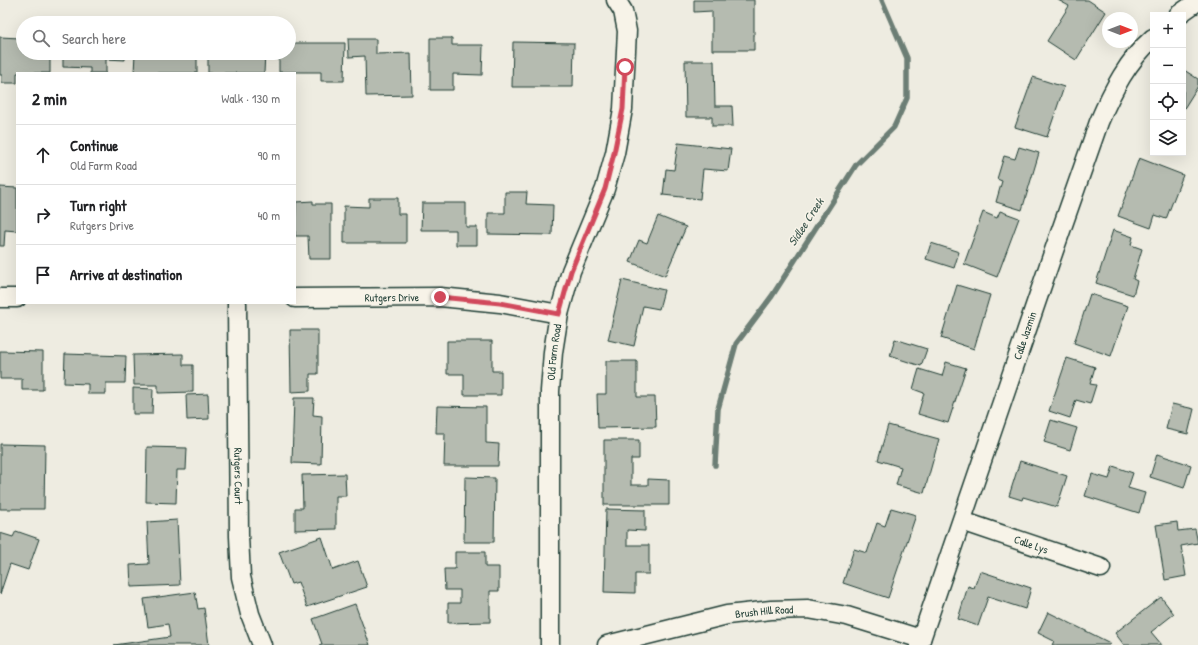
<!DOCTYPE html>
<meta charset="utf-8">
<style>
body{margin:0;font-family:"Patrick Hand",sans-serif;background:#f2f2f2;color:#202124}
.controls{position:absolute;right:12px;top:12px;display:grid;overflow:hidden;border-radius:0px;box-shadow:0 4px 16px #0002}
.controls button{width:36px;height:36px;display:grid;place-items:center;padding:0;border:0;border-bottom:1px solid #e0e0e0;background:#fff;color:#202124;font:20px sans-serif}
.compass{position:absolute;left:1102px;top:12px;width:36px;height:36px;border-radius:50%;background:#fff;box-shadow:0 4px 16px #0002;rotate:90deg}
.stop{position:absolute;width:12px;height:12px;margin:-9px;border:3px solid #d1495b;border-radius:50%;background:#fff}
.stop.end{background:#d1495b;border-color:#fff;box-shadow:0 1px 4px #0008}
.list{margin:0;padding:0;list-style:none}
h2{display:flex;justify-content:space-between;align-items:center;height:52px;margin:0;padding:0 16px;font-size:17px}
h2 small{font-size:13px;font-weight:400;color:#757577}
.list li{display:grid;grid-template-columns:26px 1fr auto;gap:12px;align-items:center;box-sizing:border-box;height:60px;padding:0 16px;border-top:1px solid #e0e0e0}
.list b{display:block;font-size:15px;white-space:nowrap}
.list p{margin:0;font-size:13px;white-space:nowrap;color:#757577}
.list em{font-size:13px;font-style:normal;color:#757577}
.icon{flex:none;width:22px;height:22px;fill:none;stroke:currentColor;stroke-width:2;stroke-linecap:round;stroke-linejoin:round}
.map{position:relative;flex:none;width:1198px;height:645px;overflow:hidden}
.search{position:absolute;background:#fff;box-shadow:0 4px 16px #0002;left:16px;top:16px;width:280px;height:44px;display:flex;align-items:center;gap:10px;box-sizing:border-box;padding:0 14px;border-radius:22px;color:#757577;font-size:15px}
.panel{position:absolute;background:#fff;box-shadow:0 4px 16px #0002;left:16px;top:72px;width:280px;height:232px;border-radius:0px}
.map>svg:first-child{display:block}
</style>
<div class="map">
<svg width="1198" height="645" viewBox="0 0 1198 645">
<rect width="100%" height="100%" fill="#eeece1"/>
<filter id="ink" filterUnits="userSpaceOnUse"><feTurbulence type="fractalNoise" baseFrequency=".025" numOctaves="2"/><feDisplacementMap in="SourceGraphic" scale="8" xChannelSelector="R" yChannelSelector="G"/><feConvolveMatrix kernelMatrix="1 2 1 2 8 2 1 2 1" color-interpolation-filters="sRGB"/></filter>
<g filter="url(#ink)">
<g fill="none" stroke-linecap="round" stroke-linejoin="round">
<path stroke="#6c7e74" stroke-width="5.5" d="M715,465L718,409L736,344L772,296L856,165L894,127L907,98V58L882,0"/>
</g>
<g fill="#b5bbb0" stroke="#1f3d34">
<path d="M694,0H754V50H712V11L694,12Z"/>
<path d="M1058,0H1088L1106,12L1076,60L1047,41L1069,6Z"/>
<path d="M0,37L20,38V46H23V53H50V73H17V83H2V75H0Z"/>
<path d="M430,38H452V45H483L482,75L453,74V90H430Z"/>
<path d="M348,39H376V54L411,53L412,95L366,96L365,56L349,57Z"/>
<path d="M513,42L574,43L573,87H512Z"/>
<path d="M289,43H345L344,81H321V72H279V53H289Z"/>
<path d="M63,53H125V60L106,59V73H90V68L63,67Z"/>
<path d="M135,53H197V73H134Z"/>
<path d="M208,53H265L264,73H208Z"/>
<path d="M685,61H714L715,106H732L733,126H712V117H686Z"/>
<path d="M1184,70L1198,79V86L1183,110Z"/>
<path d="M1033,77L1064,87L1047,137L1015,127Z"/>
<path d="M678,143L731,149L728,171L703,169L700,199L663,195L666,169L674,170Z"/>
<path d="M1019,147L1039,153L1022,210L996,202L1002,181L997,179L1004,156L1015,159Z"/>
<path d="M1139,158L1183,175L1166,219L1155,215L1151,228L1118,216Z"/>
<path d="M0,187L17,188V231L5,230L4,246H0Z"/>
<path d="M505,192H527L526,204L553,205L552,235L488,234V213H505Z"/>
<path d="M369,198H398V214H406V243H344V206L369,207Z"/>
<path d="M313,201V204H331V259H309L308,236H295L296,202Z"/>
<path d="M422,203H466V227H477V245H456V230H421Z"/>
<path d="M1000,211L1019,218L997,277L964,264L983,212L997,218Z"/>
<path d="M658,216L686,227L665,276L630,262L639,240L647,243Z"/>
<path d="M1113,230L1133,237L1131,245L1142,249L1133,279L1137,281L1133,295L1096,283Z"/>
<path d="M931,243L959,252L954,268L926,259Z"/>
<path d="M622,280L664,290L659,309L643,306L634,346L608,340Z"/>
<path d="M957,285L990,295L974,349L941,338Z"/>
<path d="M1090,294L1128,306L1111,356L1074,343Z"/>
<path d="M290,330H318V374H310V391L291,392Z"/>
<path d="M895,339L927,349L921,366L890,356Z"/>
<path d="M447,341H492V371H501V395H464V374H447Z"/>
<path d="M0,351L43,352V390H22V379H0Z"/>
<path d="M65,354L126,356L125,383H106V394H88V384L64,383Z"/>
<path d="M183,354V365H193V392L158,393V385H134L133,355Z"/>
<path d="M1067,358L1095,367L1090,384L1096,385L1090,404L1076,400L1070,418L1049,411Z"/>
<path d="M606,361H637V397H655L656,427L598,428L597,394H606Z"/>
<path d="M946,362L966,368L948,423L918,414L924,393L913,389L919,369L942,376Z"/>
<path d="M133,388L153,389L152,414H133Z"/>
<path d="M208,394L209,419L187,420L186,395Z"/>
<path d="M294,398H314L313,415L322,416L321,464L292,463Z"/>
<path d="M1172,404L1194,409L1188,434L1166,429Z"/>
<path d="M437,406L486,407V443L499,444L498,466H444L445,433H436Z"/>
<path d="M1051,420L1077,428L1070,450L1044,442Z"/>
<path d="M888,425L939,439L924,493L896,485L901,467L878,460Z"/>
<path d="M604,440H639V459H631V485H648V479L669,480V505H604Z"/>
<path d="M0,444L45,445L44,509H0Z"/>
<path d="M147,447L187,448L186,470H177L176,503L146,502Z"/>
<path d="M1157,454L1191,465L1184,488L1150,477Z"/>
<path d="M1020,461L1067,476L1057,507L1023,497L1022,500L1009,496Z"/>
<path d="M1113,466L1133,473L1128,488L1145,493L1139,513L1085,496L1092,474L1109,479Z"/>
<path d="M345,474L346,496H336V529L295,530V508H303L302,475Z"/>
<path d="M465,477L495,478L494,542H464Z"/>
<path d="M891,508L916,515L888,598L843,583L854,549L867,553L877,523L885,526Z"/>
<path d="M606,509L645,510V531L627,530V545H649V574H635V593L604,592Z"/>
<path d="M177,520L180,585L131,587L130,565L149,564L147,522Z"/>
<path d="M1177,522L1178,531L1195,529L1198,543L1181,546L1186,576L1165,580L1156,525Z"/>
<path d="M16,531L39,539L28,570L10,564L0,594V533L13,537Z"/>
<path d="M322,537L333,570L358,561L367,587L307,607L298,582L291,584L279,552Z"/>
<path d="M455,552H485V567H499V591H490V622L448,623V603H460V590H445L444,569H455Z"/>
<path d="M980,571L1031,588L1025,609L988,597L978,626L958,619L968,586L974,588Z"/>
<path d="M195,592L198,609L204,608L209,645H114L170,637L168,624L148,627L144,599Z"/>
<path d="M1161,597L1174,614L1151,632L1162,645H1124L1115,633Z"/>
<path d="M355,604L370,645H319L322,644L313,619Z"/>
<path d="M1048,612L1110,643L1109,645H1052L1054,641L1038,633Z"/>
</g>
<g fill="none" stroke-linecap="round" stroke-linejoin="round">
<defs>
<g id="street">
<path d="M1178,15L1198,1"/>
<path d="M0,298H17"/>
<path id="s1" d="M295,298L440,297L500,303L559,314"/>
<path id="s2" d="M237,303L239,536L241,577L250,614L262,645"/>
<path id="s3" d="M962,521L1101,568"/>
<path id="s4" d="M550,645V391L553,352L559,314L571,271L605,189L615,153L623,109L627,31L623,11L616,0"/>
<path id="s5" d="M607,645L727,615L771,610L808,609L847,616L921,639"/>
<path id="s6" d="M919,645L1051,259L1099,122C1112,91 1128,60 1153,38"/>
</g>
</defs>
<use href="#street" stroke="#1f3d34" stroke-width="21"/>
<use href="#street" stroke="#f7f3e8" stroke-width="18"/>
</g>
</g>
<g fill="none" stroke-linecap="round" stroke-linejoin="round" filter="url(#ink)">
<path stroke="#d1495b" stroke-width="5" d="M440,297L500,303L559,314L571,271L605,189L614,153L623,109L625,67"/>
</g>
<g text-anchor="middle" stroke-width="3" stroke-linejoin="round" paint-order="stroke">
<g font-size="11" fill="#1f3d34" stroke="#f7f3e8">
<text dy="4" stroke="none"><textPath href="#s1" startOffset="97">Rutgers Drive</textPath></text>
<text dy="4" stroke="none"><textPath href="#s6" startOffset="327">Calle Jazmin</textPath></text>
<text dy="4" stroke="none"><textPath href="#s4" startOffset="293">Old Farm Road</textPath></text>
<text dy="4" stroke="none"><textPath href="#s2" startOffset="173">Rutgers Court</textPath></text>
<text dy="4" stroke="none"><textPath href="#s3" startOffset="73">Calle Lys</textPath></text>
<text dy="4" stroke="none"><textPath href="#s5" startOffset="161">Brush Hill Road</textPath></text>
</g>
<g font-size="12" font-style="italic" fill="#3f584f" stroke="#f7f3e8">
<text transform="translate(806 222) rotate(-57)" y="4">Sidlee Creek</text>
</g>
</g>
</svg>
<div class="controls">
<button>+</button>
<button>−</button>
<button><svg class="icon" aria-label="locate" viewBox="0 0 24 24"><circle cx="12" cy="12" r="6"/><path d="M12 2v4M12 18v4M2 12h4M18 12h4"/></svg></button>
<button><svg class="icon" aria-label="layers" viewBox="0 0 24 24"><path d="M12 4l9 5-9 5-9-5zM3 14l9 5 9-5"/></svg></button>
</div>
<svg class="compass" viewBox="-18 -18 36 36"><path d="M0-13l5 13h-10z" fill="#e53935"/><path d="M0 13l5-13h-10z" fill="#757577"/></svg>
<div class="stop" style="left:625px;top:67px"></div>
<div class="stop end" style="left:440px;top:297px"></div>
<div class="search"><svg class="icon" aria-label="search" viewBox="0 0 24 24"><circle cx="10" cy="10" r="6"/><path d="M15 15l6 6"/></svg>Search here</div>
<section class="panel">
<h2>2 min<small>Walk · 130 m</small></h2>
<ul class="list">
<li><svg class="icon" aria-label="ahead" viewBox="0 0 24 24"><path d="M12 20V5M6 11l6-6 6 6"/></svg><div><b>Continue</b><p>Old Farm Road</p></div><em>90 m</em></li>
<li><svg class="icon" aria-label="right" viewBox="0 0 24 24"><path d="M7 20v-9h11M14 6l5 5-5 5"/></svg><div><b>Turn right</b><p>Rutgers Drive</p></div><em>40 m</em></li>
<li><svg class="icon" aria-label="arrive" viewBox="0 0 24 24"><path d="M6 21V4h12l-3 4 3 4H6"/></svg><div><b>Arrive at destination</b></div></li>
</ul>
</section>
</div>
